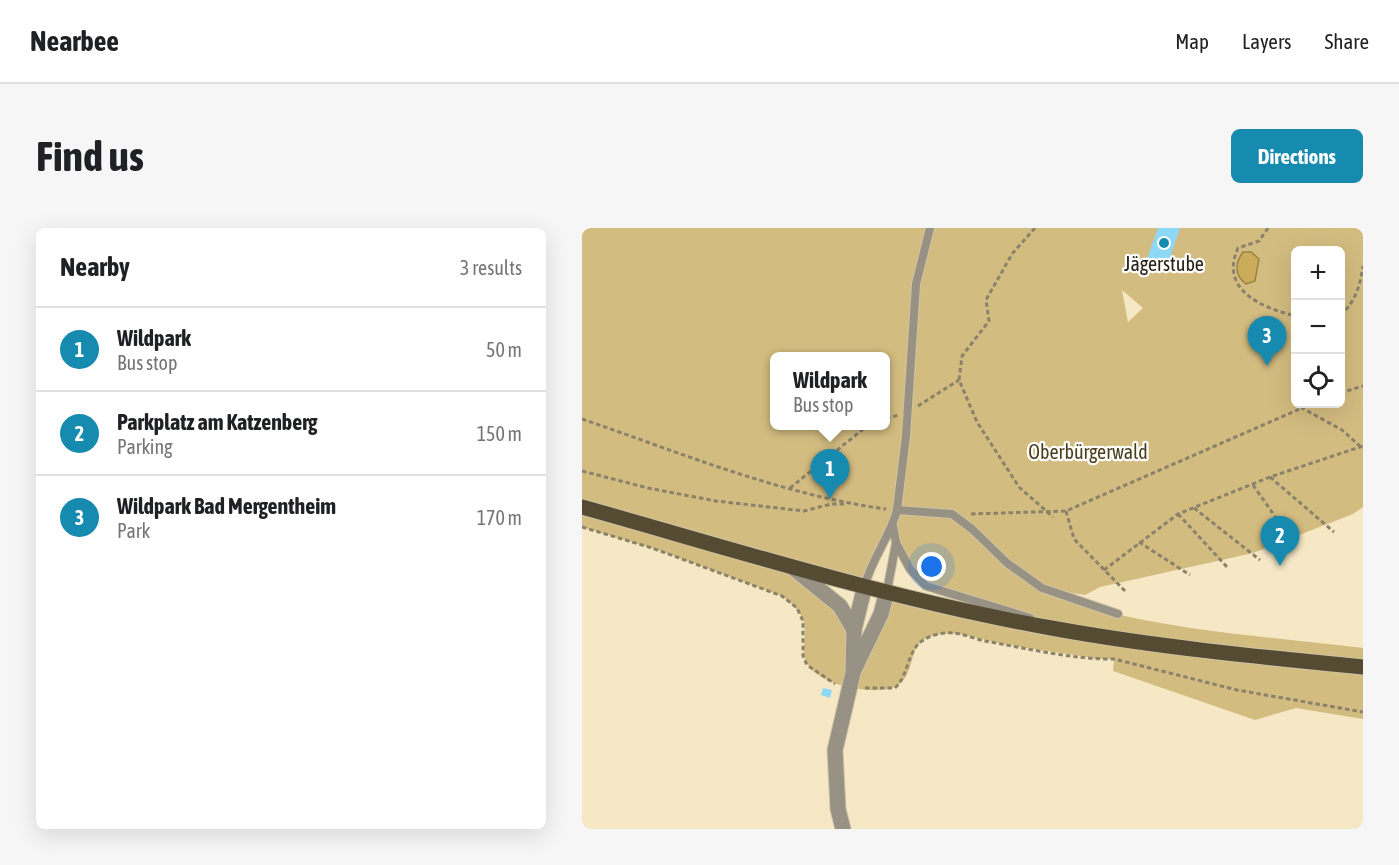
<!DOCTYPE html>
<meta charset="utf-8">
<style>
body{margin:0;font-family:"Asap Condensed",sans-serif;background:#f6f6f6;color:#202124}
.controls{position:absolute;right:18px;top:18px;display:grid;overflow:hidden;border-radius:9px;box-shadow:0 6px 24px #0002}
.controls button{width:54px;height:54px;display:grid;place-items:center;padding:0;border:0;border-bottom:2px solid #e0e0e0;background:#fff;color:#202124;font:30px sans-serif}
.you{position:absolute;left:350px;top:339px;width:21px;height:21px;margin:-15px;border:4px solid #fff;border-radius:50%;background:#1a73e8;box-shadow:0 0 0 9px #1a73e833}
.badge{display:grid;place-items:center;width:39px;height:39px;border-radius:50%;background:#178aaf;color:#fff;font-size:20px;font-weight:700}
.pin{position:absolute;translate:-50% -50px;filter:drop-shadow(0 2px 3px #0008)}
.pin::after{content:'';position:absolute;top:32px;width:21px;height:18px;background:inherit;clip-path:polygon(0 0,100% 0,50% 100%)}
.popup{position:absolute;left:188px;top:124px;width:120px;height:78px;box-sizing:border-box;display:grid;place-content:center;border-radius:9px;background:#fff;filter:drop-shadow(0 2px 4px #0005);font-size:20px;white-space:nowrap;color:#757577}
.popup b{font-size:22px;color:#202124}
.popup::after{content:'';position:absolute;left:50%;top:100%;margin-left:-12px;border:12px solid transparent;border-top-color:#fff}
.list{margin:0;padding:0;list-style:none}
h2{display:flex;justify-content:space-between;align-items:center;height:78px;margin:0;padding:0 24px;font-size:26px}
h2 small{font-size:20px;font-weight:400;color:#757577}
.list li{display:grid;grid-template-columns:39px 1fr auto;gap:18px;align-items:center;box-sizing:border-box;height:84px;padding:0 24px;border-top:2px solid #e0e0e0}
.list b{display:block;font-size:22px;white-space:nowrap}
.list p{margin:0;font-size:20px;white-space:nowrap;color:#757577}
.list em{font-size:20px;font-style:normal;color:#757577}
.icon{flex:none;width:33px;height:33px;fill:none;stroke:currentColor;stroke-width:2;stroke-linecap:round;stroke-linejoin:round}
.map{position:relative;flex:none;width:781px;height:601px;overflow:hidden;border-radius:9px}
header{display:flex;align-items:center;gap:36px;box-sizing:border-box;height:84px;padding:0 30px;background:#fff;border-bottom:2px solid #e0e0e0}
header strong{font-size:28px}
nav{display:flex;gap:33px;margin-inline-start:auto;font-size:21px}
.intro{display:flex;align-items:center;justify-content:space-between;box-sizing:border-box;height:144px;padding:0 36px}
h1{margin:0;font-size:42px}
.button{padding:15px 27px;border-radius:9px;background:#178aaf;color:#fff;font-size:21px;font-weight:700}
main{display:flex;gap:36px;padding:0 36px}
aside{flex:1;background:#fff;border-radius:9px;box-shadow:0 6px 24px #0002}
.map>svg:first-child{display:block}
</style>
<header>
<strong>Nearbee</strong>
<nav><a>Map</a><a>Layers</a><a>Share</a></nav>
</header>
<div class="intro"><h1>Find us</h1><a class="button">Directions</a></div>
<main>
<aside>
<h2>Nearby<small>3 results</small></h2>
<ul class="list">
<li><span class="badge">1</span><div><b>Wildpark</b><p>Bus stop</p></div><em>50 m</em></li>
<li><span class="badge">2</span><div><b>Parkplatz am Katzenberg</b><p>Parking</p></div><em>150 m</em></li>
<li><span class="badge">3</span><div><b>Wildpark Bad Mergentheim</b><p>Park</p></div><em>170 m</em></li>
</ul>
</aside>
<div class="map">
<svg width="781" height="601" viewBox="0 0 781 601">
<rect width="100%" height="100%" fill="#f6e8c5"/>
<path fill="#d3bc80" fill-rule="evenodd" d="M0,0H781V279L771,286L671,325L518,359L503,367L464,361C488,369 513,381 538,387C618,405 700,410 781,420V491L714,480L673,492L531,443L532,431H516C485,425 453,422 421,416C401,412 378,403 358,406C324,412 336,433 321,453C306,471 250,459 235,446C211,427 228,415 221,392C217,381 208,375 200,368L70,320L0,299ZM714,22H758V176H714ZM540,62L561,80L546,94ZM192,128H304V198H192ZM311,299L328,341L344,358L470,400L305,363L271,443L268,394L209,338L283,357Z"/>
<path fill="#cbac5b" stroke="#998245" stroke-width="1.5" d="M661,24H669L677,31L673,53L664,56C652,47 653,35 661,24Z"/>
<g fill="#8dd8f7">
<path d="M576,0H598L585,38L565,31Z"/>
<path d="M241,460L250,462L248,470L239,467Z"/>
</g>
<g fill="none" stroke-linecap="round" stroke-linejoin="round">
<defs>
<g id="lane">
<path d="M315,282L324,208L334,56L348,0"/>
<path d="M314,315L328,341L344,358L448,390"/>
<path d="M283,357C290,330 308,309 315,282L370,286L390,301L425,335L460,360L536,386"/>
<path d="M305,363L314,315L311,298"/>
</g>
<g id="street">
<path d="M210,339L258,378L272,402"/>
<path d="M272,442L299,386L305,363"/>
<path d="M261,601L256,581L253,522L271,445L272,402L283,357"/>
</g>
<path id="primary" d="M0,279C157,323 314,373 475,401C575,419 679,429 781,439"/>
</defs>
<use href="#lane" stroke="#d0c4a5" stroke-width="10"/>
<use href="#street" stroke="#d0c4a5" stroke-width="17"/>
<use href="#primary" stroke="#d0c4a5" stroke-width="17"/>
<g stroke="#8b826a" stroke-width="3" stroke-dasharray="4.5 3" stroke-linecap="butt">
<path d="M453,0L430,26L404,72L407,93L380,128L377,152L395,194L437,259L471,289"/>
<path d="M686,0L677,13L656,20C637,62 680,80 714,88"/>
<path d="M758,87C774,74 778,57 781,38"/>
<path d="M758,165L781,158"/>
<path d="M728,176L720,180L760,202L781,221"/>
<path d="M336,178L377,152"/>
<path d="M0,191C99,225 200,267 304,281"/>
<path d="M304,191L316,187"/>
<path d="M0,243L66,260L134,273L222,283L249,276H262"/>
<path d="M688,249L752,304"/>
<path d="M671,257L714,318"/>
<path d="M208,260L285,198"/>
<path d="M612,280L678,332"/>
<path d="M484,283L492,311L543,363"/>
<path d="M389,286L484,283L720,180"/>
<path d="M596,286L645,339"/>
<path d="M0,299L70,320L200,368L215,380L221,393V428L225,437L253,456"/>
<path d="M557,314L608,347"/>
<path d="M522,342L596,286L688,249L781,218"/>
<path d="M283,460H313C327,447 325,423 340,413C348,407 362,404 372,405C382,406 393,411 403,413C442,420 494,432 532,431L655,462L781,484"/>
</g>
<use href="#lane" stroke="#979283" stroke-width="8"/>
<use href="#street" stroke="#979283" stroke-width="15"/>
<use href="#primary" stroke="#554b32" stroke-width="15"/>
</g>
<circle fill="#178aaf" stroke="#fff" stroke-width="2" cx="582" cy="15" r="6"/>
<g text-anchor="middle" stroke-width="4.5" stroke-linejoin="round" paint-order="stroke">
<g font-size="20" fill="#252013" stroke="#fff">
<text x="582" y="43">Jägerstube</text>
</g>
<g font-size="20" fill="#4b3e1b" stroke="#fff">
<text x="506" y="231">Oberbürgerwald</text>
</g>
</g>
</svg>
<div class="controls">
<button>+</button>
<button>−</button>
<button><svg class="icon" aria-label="locate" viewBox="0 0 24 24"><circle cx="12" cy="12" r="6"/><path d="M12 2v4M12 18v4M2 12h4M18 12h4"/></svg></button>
</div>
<div class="you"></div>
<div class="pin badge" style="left:248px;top:271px">1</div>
<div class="popup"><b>Wildpark</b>Bus stop</div>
<div class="pin badge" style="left:698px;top:338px">2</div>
<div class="pin badge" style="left:685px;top:138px">3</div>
</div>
</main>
